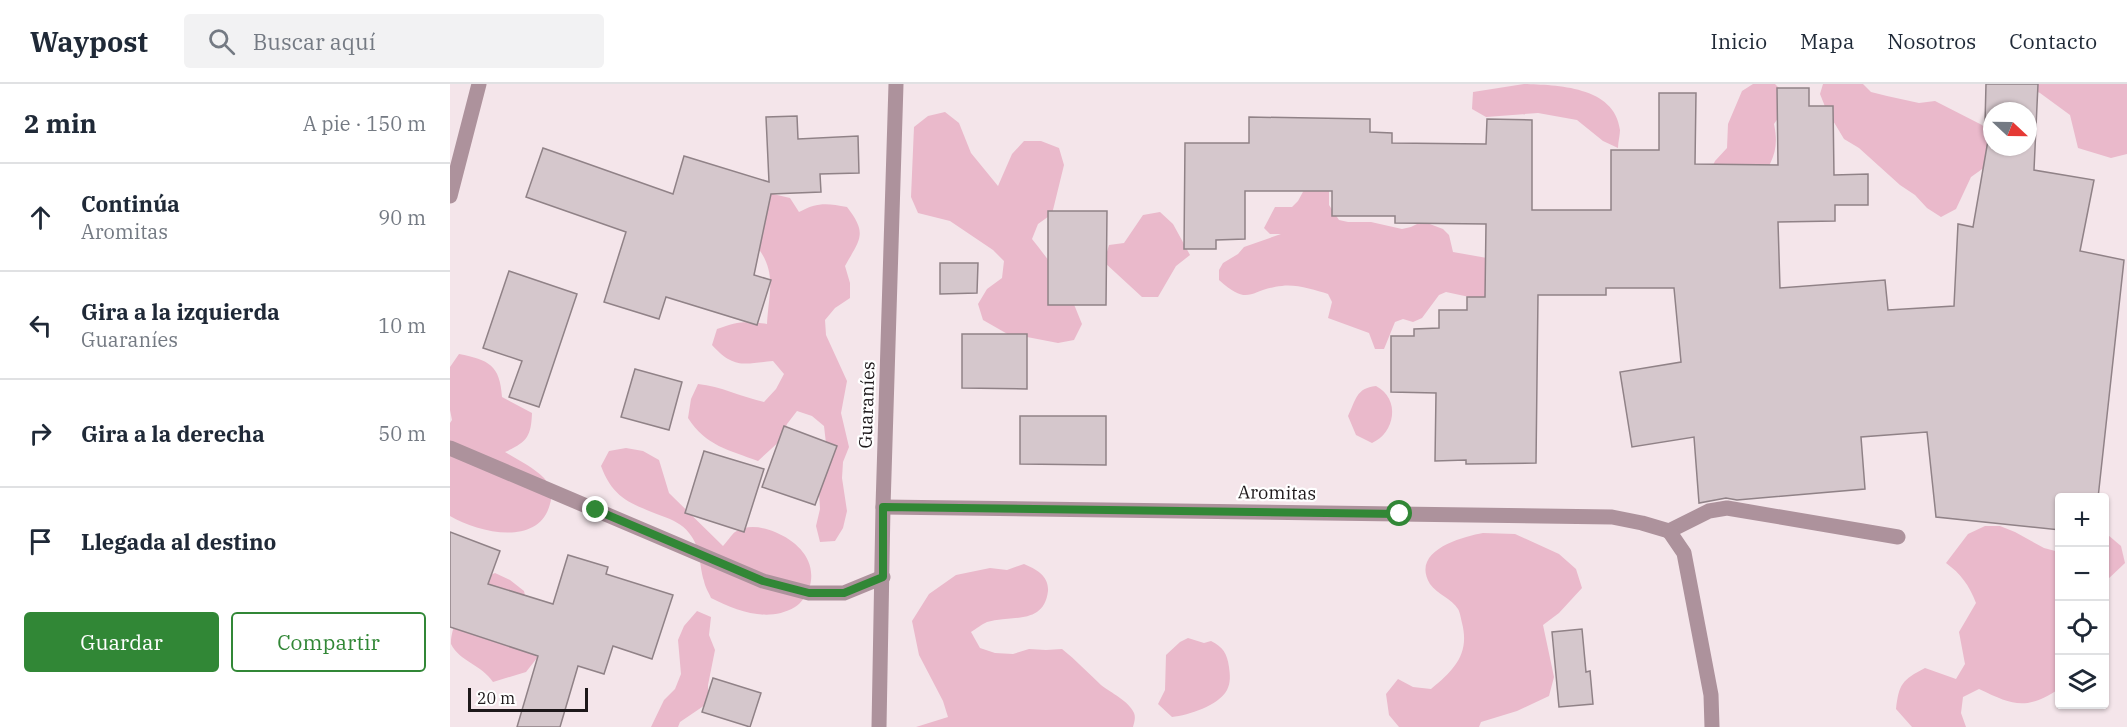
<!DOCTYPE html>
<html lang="es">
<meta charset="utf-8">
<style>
body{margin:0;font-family:"IBM Plex Serif",serif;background:#f2f2f3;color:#1f2937}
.controls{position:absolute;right:18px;bottom:18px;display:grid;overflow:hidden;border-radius:6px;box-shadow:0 2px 4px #0004}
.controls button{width:54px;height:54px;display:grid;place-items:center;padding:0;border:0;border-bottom:2px solid #e0e1e3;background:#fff;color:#1f2937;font:30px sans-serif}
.compass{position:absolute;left:1533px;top:18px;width:54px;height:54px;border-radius:50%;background:#fff;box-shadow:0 2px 4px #0004;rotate:112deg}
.scale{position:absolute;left:18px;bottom:15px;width:120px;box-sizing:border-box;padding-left:6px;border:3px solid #1d181a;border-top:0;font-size:16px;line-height:21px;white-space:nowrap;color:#1d181a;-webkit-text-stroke:4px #fff;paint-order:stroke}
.stop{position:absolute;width:18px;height:18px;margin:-14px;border:4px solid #318736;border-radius:50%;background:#fff}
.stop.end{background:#318736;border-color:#fff;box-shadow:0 2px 6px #0008}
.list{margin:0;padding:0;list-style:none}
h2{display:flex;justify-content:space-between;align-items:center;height:78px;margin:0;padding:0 24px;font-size:26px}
h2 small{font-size:20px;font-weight:400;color:#747a83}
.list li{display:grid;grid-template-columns:39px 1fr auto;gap:18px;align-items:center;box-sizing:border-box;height:108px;padding:0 24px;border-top:2px solid #e0e1e3}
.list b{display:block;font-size:22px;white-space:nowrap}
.list p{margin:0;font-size:20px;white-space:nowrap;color:#747a83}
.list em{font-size:20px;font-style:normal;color:#747a83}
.actions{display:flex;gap:12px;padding:18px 24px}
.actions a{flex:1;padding:14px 0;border:2px solid #318736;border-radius:6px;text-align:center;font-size:21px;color:#318736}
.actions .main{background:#318736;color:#fff}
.icon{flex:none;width:33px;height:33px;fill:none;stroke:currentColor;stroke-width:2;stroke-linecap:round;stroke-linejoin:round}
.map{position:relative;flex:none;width:1677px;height:643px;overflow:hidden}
header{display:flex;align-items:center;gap:36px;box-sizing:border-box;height:84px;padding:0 30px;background:#fff;border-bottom:2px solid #e0e1e3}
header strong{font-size:28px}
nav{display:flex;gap:33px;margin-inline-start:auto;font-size:21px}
.search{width:420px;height:54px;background:#f2f2f3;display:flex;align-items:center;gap:15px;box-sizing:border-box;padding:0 21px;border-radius:6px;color:#747a83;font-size:22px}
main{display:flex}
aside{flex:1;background:#fff}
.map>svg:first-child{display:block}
</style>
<header>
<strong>Waypost</strong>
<div class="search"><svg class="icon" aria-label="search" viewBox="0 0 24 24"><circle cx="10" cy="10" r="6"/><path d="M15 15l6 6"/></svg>Buscar aquí</div>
<nav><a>Inicio</a><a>Mapa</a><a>Nosotros</a><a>Contacto</a></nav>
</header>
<main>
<aside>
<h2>2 min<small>A pie · 150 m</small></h2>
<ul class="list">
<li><svg class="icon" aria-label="ahead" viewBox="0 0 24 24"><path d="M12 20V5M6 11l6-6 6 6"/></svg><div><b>Continúa</b><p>Aromitas</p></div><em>90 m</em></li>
<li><svg class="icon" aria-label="left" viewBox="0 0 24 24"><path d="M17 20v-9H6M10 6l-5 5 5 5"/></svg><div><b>Gira a la izquierda</b><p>Guaraníes</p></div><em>10 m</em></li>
<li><svg class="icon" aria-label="right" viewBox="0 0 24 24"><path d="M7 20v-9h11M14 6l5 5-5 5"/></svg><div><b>Gira a la derecha</b></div><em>50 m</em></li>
<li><svg class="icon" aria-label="arrive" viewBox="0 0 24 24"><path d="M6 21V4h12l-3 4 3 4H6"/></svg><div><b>Llegada al destino</b></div></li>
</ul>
<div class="actions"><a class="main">Guardar</a><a>Compartir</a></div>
</aside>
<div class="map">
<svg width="1677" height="643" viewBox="0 0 1677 643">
<rect width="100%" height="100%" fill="#f4e5ea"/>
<g fill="#eab9cb">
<path d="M1074,0C1106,1 1165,2 1170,46C1170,51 1168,58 1168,64L1153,57L1127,36L1088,29L1036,33L1022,25L1023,8Z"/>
<path d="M1303,0H1325L1336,11L1333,27L1324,40C1330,68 1321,78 1308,102L1257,94L1265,77L1277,64L1278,40L1292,7Z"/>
<path d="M1373,0H1413L1421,8L1437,12L1469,19L1485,17L1532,41L1542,51V63L1535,83L1521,93L1506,125L1491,133L1477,124L1465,111L1450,101L1409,64L1394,55L1376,25L1370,10Z"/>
<path d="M1569,0H1677V70L1661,74L1628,64L1620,31L1590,9Z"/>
<path d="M495,28L509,39L521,69L548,102L562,70L574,57H591L609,64L614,81L602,130L588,140L582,155C606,185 618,203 632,240L624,256L608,259L577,253L561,252L533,236L528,220L537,205L552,194L554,177L543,166L500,137L468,129L461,113L464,43L478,32Z"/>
<path d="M879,94V121L889,136L898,138H921L952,145L961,143L969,139H977L993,145L999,151L1003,168L1037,174L1059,188L1034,214H1024L996,208L989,211L972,234L963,238L953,235L945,238L934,265H925L919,249L878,234L882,218L878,210C865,206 846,200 832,202C799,205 800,224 769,196V186L773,179L788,170L794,163L831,150H820L814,144L825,123H842L848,117L860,95Z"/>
<path d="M323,110L340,114L349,128C367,118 377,119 397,123C418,150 410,155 395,182L400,199V214L385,224L375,236L376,251L397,297L391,329L399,363L393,378L392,394L397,427L393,444L385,457L370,458L366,442L370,425L369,409L378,377L374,342L362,332L347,327L337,340L332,355L308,377C279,366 256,362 238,334L241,315L248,300C271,302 291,313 314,318L326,305L334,290L323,277C293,280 284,285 262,261L267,245C288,237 296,237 317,240C319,205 328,186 303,158L307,113Z"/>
<path d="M710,128L723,140L740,171L726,182L708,213H692L654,178L659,161L674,159L693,131Z"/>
<path d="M9,270C39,276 50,281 52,313L82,329C81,353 77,358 55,368C68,376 83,383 94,394C100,401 103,411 100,420C89,463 29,449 0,432V339L2,336L0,326V283Z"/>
<path d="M926,302C951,315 945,349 922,359L906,351L898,332C906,316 906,304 926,302Z"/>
<path d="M176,364L193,367L209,376L219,409L273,462C277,458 281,451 285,448C297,440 313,443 325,448C349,458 368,478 359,505C356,511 351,520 345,523C318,539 287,527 261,514C259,509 255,503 254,497C249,481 251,463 239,449C232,440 223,436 212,432C182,420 163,415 151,382L159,367Z"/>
<path d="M1535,442H1550L1565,448L1594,464L1609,468V605C1575,627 1563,621 1529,605L1513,613L1511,629L1516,643H1462L1446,625C1449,600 1452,596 1475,584L1506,595L1515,580L1509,548L1526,519C1519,501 1511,490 1496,479L1518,450Z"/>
<path d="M1033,449L1065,450L1109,470L1126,485L1132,504L1109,529L1093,541L1104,593L1099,612L1067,627L1031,638L1029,643H949L939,631L936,610L948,595L963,603L981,605C1004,586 1020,570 1012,539C1011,535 1010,528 1008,525C1002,515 987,510 980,500C960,467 1011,453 1033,449Z"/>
<path d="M1658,451L1671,462L1675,479L1655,498V452Z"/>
<path d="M574,480C586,485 599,492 598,507C594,541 562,531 537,538C532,540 526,545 521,548L530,564L545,569L563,570L579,565L596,566L612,565C626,576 638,589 651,601C661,609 679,617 684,629C686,634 684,639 683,643H466L498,633L493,617L469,571L462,537L479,510L506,491L540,484L557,486Z"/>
<path d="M45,489L60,496L74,507L82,542L91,557L87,574L76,588L43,598C32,581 9,577 1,560C0,546 16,507 27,497C32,494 40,492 45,489Z"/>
<path d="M247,527L261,533L259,551L265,566L258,601V619L230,638L228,643H201L214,616L225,605L231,590L228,556L234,542Z"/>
<path d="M738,554L754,559L761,557C773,563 777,569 779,583C780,591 781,598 777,606C768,622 739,631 722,633L708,620L715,606L716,571L730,558Z"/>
</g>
<g fill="#d5c7cc" stroke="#908287" stroke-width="1.5" fill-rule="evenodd">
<path d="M1536,0H1588L1584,86L1644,96L1630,167L1674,176L1648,414H1610V446L1486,433L1477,348L1411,353L1415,405L1287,416L1276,414L1249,419L1244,353L1182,363L1170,288L1231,278L1224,204H1156V211H1088L1086,379L1016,380V376L985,377L986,309L941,308V252H964V245L989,244V226H1017V213H1035L1036,140L945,139V132H882V107H795V155L766,156V165H734L735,59H799V33L920,35V48L942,49V59L1036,60L1037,35L1082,36V126H1161V66H1209V9H1246L1245,80L1328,81L1327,4H1359V22H1383L1384,91L1418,90V121H1385V137L1328,138L1330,204L1435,196L1438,226L1504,222L1508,140L1523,143L1541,39H1535ZM1542,27H1578V63H1542Z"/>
<path d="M347,32L348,55L408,52L409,89L370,90L371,108L321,110L304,191L321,196L307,241L216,213L209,235L154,218L176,148L76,113L93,64L223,110L234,72L319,98L316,33Z"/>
<path d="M598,127H657L656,221H598Z"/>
<path d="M490,179H528L527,209L490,210Z"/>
<path d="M59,187L127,210L89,323L59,313L72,277L33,264Z"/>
<path d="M512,250H577V305L512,304Z"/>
<path d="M185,285L232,298L219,346L171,333Z"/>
<path d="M570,332H656V381L570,380Z"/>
<path d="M334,342L387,362L365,421L312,403Z"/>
<path d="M254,367L314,385L294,448L235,429Z"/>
<path d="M0,448L50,467L38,500L103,520L118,471L158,483L156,490L223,511L202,575L163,562L154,590L128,582L110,643H67L88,572L0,543Z"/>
<path d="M1132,545L1136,588L1140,587L1143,620L1109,623L1102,548Z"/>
<path d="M263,594L311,609L300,643L252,628Z"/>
</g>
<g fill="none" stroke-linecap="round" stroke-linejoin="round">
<g stroke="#ad929c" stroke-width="15">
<path d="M0,112L29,0"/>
<path d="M0,364L313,497L359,509H394L433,493"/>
<path d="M433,423L1162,433L1192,439L1219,447"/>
<path d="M1219,447L1259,427L1277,424L1448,453"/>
<path d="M1219,447L1234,469L1261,611L1262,643"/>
<path d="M429,643L433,423L446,0"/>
</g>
</g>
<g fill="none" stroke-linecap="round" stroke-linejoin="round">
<path stroke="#318736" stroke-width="8" d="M146,426L313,497L359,509H394L433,493V423L950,430"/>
</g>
<g text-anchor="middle" stroke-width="4.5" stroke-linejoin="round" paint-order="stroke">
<g font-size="18" fill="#1d181a" stroke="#fff">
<text transform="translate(417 321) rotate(-88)" y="6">Guaraníes</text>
<text transform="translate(827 409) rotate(1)" y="6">Aromitas</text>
</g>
</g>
</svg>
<div class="controls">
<button>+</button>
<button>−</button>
<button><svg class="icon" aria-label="locate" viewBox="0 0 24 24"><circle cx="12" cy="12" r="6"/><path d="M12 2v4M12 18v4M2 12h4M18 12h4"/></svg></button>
<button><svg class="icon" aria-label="layers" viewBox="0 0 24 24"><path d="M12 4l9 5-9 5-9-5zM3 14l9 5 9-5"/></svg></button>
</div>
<svg class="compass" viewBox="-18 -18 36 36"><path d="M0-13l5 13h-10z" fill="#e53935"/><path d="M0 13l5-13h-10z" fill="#747a83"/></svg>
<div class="scale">20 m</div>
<div class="stop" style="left:950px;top:430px"></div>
<div class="stop end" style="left:146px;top:426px"></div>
</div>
</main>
